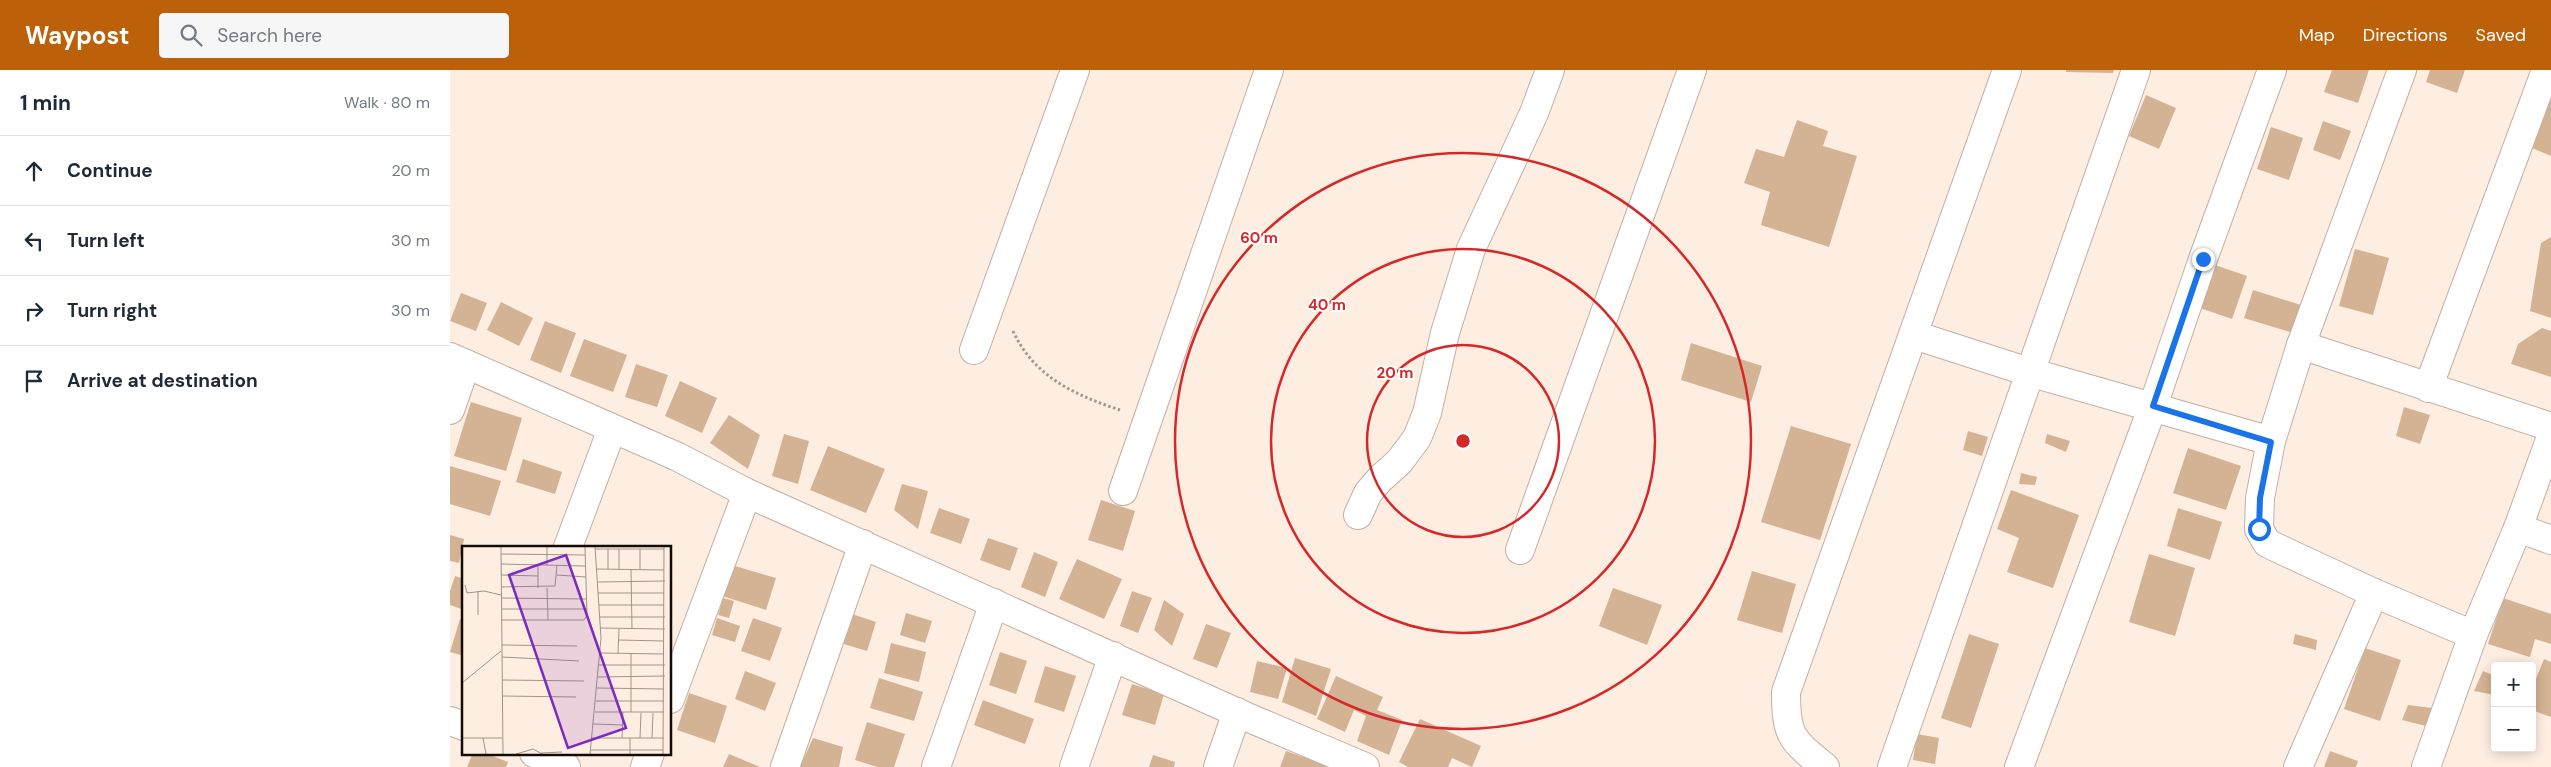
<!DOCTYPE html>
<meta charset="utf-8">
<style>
body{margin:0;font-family:"DM Sans",sans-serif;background:#f6f6f7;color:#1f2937}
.controls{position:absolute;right:15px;bottom:15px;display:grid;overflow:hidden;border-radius:5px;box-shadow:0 2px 12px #0003}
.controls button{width:45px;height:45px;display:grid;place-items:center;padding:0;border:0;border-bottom:1px solid #e0e1e3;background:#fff;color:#1f2937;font:25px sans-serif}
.stop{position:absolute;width:15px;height:15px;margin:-11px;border:4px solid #1a73e8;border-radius:50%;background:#fff}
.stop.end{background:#1a73e8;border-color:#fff;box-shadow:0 1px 5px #0008}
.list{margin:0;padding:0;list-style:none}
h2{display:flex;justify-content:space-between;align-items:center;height:65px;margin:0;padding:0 20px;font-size:21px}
h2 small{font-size:16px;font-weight:400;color:#747a83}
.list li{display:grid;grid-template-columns:32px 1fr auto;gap:15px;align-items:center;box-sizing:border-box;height:70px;padding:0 20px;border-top:1px solid #e0e1e3}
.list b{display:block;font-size:19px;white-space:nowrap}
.list em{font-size:16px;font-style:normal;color:#747a83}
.icon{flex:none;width:28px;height:28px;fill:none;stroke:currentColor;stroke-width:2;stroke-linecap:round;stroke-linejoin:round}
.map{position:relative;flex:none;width:2101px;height:697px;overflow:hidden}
header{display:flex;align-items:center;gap:30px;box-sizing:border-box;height:70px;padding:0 25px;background:#bc6109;color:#fff}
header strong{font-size:24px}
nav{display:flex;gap:28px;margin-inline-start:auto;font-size:18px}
.search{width:350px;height:45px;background:#f6f6f7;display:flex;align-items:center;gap:12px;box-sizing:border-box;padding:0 18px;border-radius:5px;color:#747a83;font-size:19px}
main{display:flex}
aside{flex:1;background:#fff}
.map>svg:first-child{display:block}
</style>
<header>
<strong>Waypost</strong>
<div class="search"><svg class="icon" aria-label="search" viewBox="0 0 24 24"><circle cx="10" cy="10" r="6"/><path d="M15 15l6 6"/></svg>Search here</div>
<nav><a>Map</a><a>Directions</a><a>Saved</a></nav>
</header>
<main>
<aside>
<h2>1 min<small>Walk · 80 m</small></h2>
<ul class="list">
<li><svg class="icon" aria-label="ahead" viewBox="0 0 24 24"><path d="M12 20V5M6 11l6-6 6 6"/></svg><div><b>Continue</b></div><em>20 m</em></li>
<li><svg class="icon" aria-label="left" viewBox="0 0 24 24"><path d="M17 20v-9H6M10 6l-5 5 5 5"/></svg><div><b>Turn left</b></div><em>30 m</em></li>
<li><svg class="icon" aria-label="right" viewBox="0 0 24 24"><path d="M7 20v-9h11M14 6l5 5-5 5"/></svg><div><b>Turn right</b></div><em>30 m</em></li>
<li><svg class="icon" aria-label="arrive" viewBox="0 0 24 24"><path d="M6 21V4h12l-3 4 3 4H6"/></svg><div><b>Arrive at destination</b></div></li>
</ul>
</aside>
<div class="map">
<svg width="2101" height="697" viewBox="0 0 2101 697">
<rect width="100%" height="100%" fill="#feeee2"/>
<g fill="#d3b394">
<path d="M1616,0H1664L1663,3L1616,2Z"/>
<path d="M1882,0H1919L1908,33L1874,22Z"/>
<path d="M1980,0H2015L2007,23L1976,12Z"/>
<path d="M1696,25L1726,38L1709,79L1679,66Z"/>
<path d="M2101,29V86L2082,78Z"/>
<path d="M1347,50L1378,61L1373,76L1407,86L1379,177L1311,155L1320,122L1294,113L1306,79L1334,87Z"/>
<path d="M1873,51L1901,61L1890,90L1863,80Z"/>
<path d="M1821,57L1853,68L1839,110L1807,99Z"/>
<path d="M2101,167V248L2080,241L2091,173Z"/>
<path d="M1905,179L1939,188L1923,245L1889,236Z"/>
<path d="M1759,193L1797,206L1782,249L1744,236Z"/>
<path d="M1803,220L1851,235L1843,263L1794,248Z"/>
<path d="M11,223L37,233L26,261L0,251Z"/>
<path d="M51,232L83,248L69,276L37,260Z"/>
<path d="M95,251L126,263L111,303L80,290Z"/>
<path d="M2092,258L2101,261V307L2061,294L2068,274Z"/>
<path d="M134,269L177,285L163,322L120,306Z"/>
<path d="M1241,273L1312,296L1301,332L1231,310Z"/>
<path d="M186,294L218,305L207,337L175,327Z"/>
<path d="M230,311L267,328L252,363L215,346Z"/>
<path d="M21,332L72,348L56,401L4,386Z"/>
<path d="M1954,337L1980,345L1970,374L1946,366Z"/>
<path d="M279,345L310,365L298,399L260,373Z"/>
<path d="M1341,356L1401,374L1370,470L1311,452Z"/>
<path d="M1518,361L1538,367L1532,386L1513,380Z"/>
<path d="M334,364L359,371L348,414L322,406Z"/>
<path d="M1597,364L1620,371L1616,382L1595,373Z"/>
<path d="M378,376L435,399L416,443L360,420Z"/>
<path d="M1738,378L1791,396L1776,440L1723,423Z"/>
<path d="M73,389L112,402L105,424L66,412Z"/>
<path d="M0,396L51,411L40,446L0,434Z"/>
<path d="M1571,403L1587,407L1585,415L1569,414Z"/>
<path d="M452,414L478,421L468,459L444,440Z"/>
<path d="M1561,420L1629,445L1603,518L1557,502L1569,468L1547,459Z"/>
<path d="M651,430L685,441L673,481L638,470Z"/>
<path d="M489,438L520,449L511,474L480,463Z"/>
<path d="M1728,438L1772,452L1760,490L1717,476Z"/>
<path d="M0,465L14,469L9,493L0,491Z"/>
<path d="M538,468L568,478L560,501L530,490Z"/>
<path d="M584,482L608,492L595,527L571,517Z"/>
<path d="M1699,484L1745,498L1725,566L1679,552Z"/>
<path d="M627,489L672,509L654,549L609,529Z"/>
<path d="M278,494L326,508L316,540L269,525Z"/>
<path d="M1302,501L1346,514L1332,563L1287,550Z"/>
<path d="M5,506L14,509V540L0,535V521Z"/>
<path d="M1163,518L1212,535L1197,575L1149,556Z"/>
<path d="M682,521L702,528L688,563L670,556Z"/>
<path d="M273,528L284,531L279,548L268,545Z"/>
<path d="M2053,528L2101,544V574L2085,569L2080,587L2038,574Z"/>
<path d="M714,530L734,544L722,576L704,560Z"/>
<path d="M396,542L426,552L417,581L387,572Z"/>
<path d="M456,543L482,551L475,573L450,565Z"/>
<path d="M267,548L290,556L285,572L262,565Z"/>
<path d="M303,548L332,558L320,591L291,581Z"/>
<path d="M10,549L14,550V586L0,582Z"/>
<path d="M756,554L781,563L767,598L743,589Z"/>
<path d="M1519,564L1549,574L1521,658L1491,648Z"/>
<path d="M1845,564L1867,570L1866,580L1843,574Z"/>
<path d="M441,573L476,582L469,612L434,603Z"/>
<path d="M1915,578L1951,590L1930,651L1894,639Z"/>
<path d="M550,582L577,591L566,624L539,615Z"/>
<path d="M845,588L881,599L866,646L832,632Z"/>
<path d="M2094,589L2101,592V647L2082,640V619Z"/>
<path d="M807,591L837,598L828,629L800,622Z"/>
<path d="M595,596L626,606L614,642L584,632Z"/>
<path d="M295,601L326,613L315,641L285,629Z"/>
<path d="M2033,601L2045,606V625L2024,621Z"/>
<path d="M886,606L933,627L927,640L952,650L939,685L907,671L916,646L904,640L895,662L867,649Z"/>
<path d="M429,608L473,622L464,651L420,638Z"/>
<path d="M682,614L714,624L705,655L672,645Z"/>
<path d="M239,623L277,636L265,673L227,660Z"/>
<path d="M533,630L584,649L575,674L524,655Z"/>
<path d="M1958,635L1982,638L1976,656L1952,650Z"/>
<path d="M970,649L1031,676L1022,697L1002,688L998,697H958L949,692Z"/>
<path d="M417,652L455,664L444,697H427L405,690Z"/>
<path d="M1467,664L1489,668L1485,694L1463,690Z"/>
<path d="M363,668L393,677L389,697H350Z"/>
<path d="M836,681L882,697H830Z"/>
<path d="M1880,681L1908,691L1906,697H1874Z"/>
<path d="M23,683H35L58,692L56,697H17Z"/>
<path d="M279,684L310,697H273Z"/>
<path d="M703,685L725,692L724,697H699Z"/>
</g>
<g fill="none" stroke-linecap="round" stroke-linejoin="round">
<defs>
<g id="minor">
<path d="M1952,0L1851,275L1821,371L1810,428L1809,459L1817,473L1838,483L1924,523L2023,565"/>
<path d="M1464,265L1579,302L1821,371"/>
<path d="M1851,275L2101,357"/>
<path d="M524,280L625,0"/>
<path d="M0,287L228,387L297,423L797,647L915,697"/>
<path d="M1978,318L2096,0"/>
<path d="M0,340L16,294"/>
<path d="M673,421L819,0"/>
<path d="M908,445L918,423L930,409L949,392L967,368L977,343L995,263L1021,179L1084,43L1100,0"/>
<path d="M2068,458L2101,470"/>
<path d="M118,477L162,359"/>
<path d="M1070,480L1242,0"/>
<path d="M220,629L297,423"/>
<path d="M0,651L14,656"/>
<path d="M84,683L116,697"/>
<path d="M195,697L200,683"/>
<path d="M335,697L413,474"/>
<path d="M486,697L544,533"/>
<path d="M624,697L663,586"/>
<path d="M768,697L787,642"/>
<path d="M1375,697C1342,670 1336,667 1336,622L1557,0"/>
<path d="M1442,697L1686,0"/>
<path d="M1569,697L1703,336L1753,189L1822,0"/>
<path d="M1848,697L1924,523"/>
<path d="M1976,697L2023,565L2068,458L2101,367"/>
</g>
</defs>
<use href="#minor" stroke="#c3afa1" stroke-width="30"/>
<path stroke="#a4988f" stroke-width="3" stroke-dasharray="2.5 2.5" stroke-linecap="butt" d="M563,261C584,307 625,325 670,340"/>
<use href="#minor" stroke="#fff" stroke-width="28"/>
</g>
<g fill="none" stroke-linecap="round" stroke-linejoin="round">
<path stroke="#1a73e8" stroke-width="6" d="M1753,189L1703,336L1821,372L1810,428L1809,459"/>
</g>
<g fill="none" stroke="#d62828" stroke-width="2.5">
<circle cx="1013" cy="371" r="96"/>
<circle cx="1013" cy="371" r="192"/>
<circle cx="1013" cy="371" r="288"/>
</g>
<g transform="translate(12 476)">
<rect width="209" height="209" fill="#feeee2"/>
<path fill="none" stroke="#a0948a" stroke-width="1" d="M39,1L41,208M85,1V19M133,3H202M146,3V23M157,3V24M178,3V24M39,8L123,9M39,18L123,20M76,19V42M135,23L202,24M169,24L170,83M39,29L76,30M95,29L124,31M136,36L203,35M3,39L5,47L22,45L39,49M39,41L93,40L95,19M85,42L86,74M16,45V69M136,47H202M40,52L124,53M137,59H202M40,63H125M138,71H203M40,74H122L125,69L123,1M138,82L203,83M157,94L202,95M40,99L115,100M138,107L202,108M156,107L157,83M40,111L117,115M137,119H203M136,131L203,130M40,134L122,135M0,137L39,105M135,142L202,143M40,150L114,151M134,155H202M133,166H202M169,166V107M131,178L160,179M0,192H40M21,192L24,208M130,192H202M160,192L161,166M178,192L179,167M190,192L191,167M129,204H201M79,207L100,206M54,208L71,203L80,208M128,208L139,92L133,1M168,208V192M201,208L202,1"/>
<path fill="#7b2cbf" fill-opacity="0.15" stroke="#7b2cbf" stroke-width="2.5" d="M104,9L164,182L106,202L47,29Z"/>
<rect width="209" height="209" fill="none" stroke="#120c07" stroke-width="2.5"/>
</g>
<circle cx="1013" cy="371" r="8" fill="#d62828" stroke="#fff" stroke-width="2.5"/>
<g font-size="15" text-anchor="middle" font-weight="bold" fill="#d62828" stroke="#fff" stroke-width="4" stroke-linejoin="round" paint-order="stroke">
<text x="809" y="173">60 m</text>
<text x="877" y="240">40 m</text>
<text x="945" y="308">20 m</text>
</g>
</svg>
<div class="controls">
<button>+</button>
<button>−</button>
</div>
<div class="stop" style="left:1809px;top:459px"></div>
<div class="stop end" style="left:1753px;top:189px"></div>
</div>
</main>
